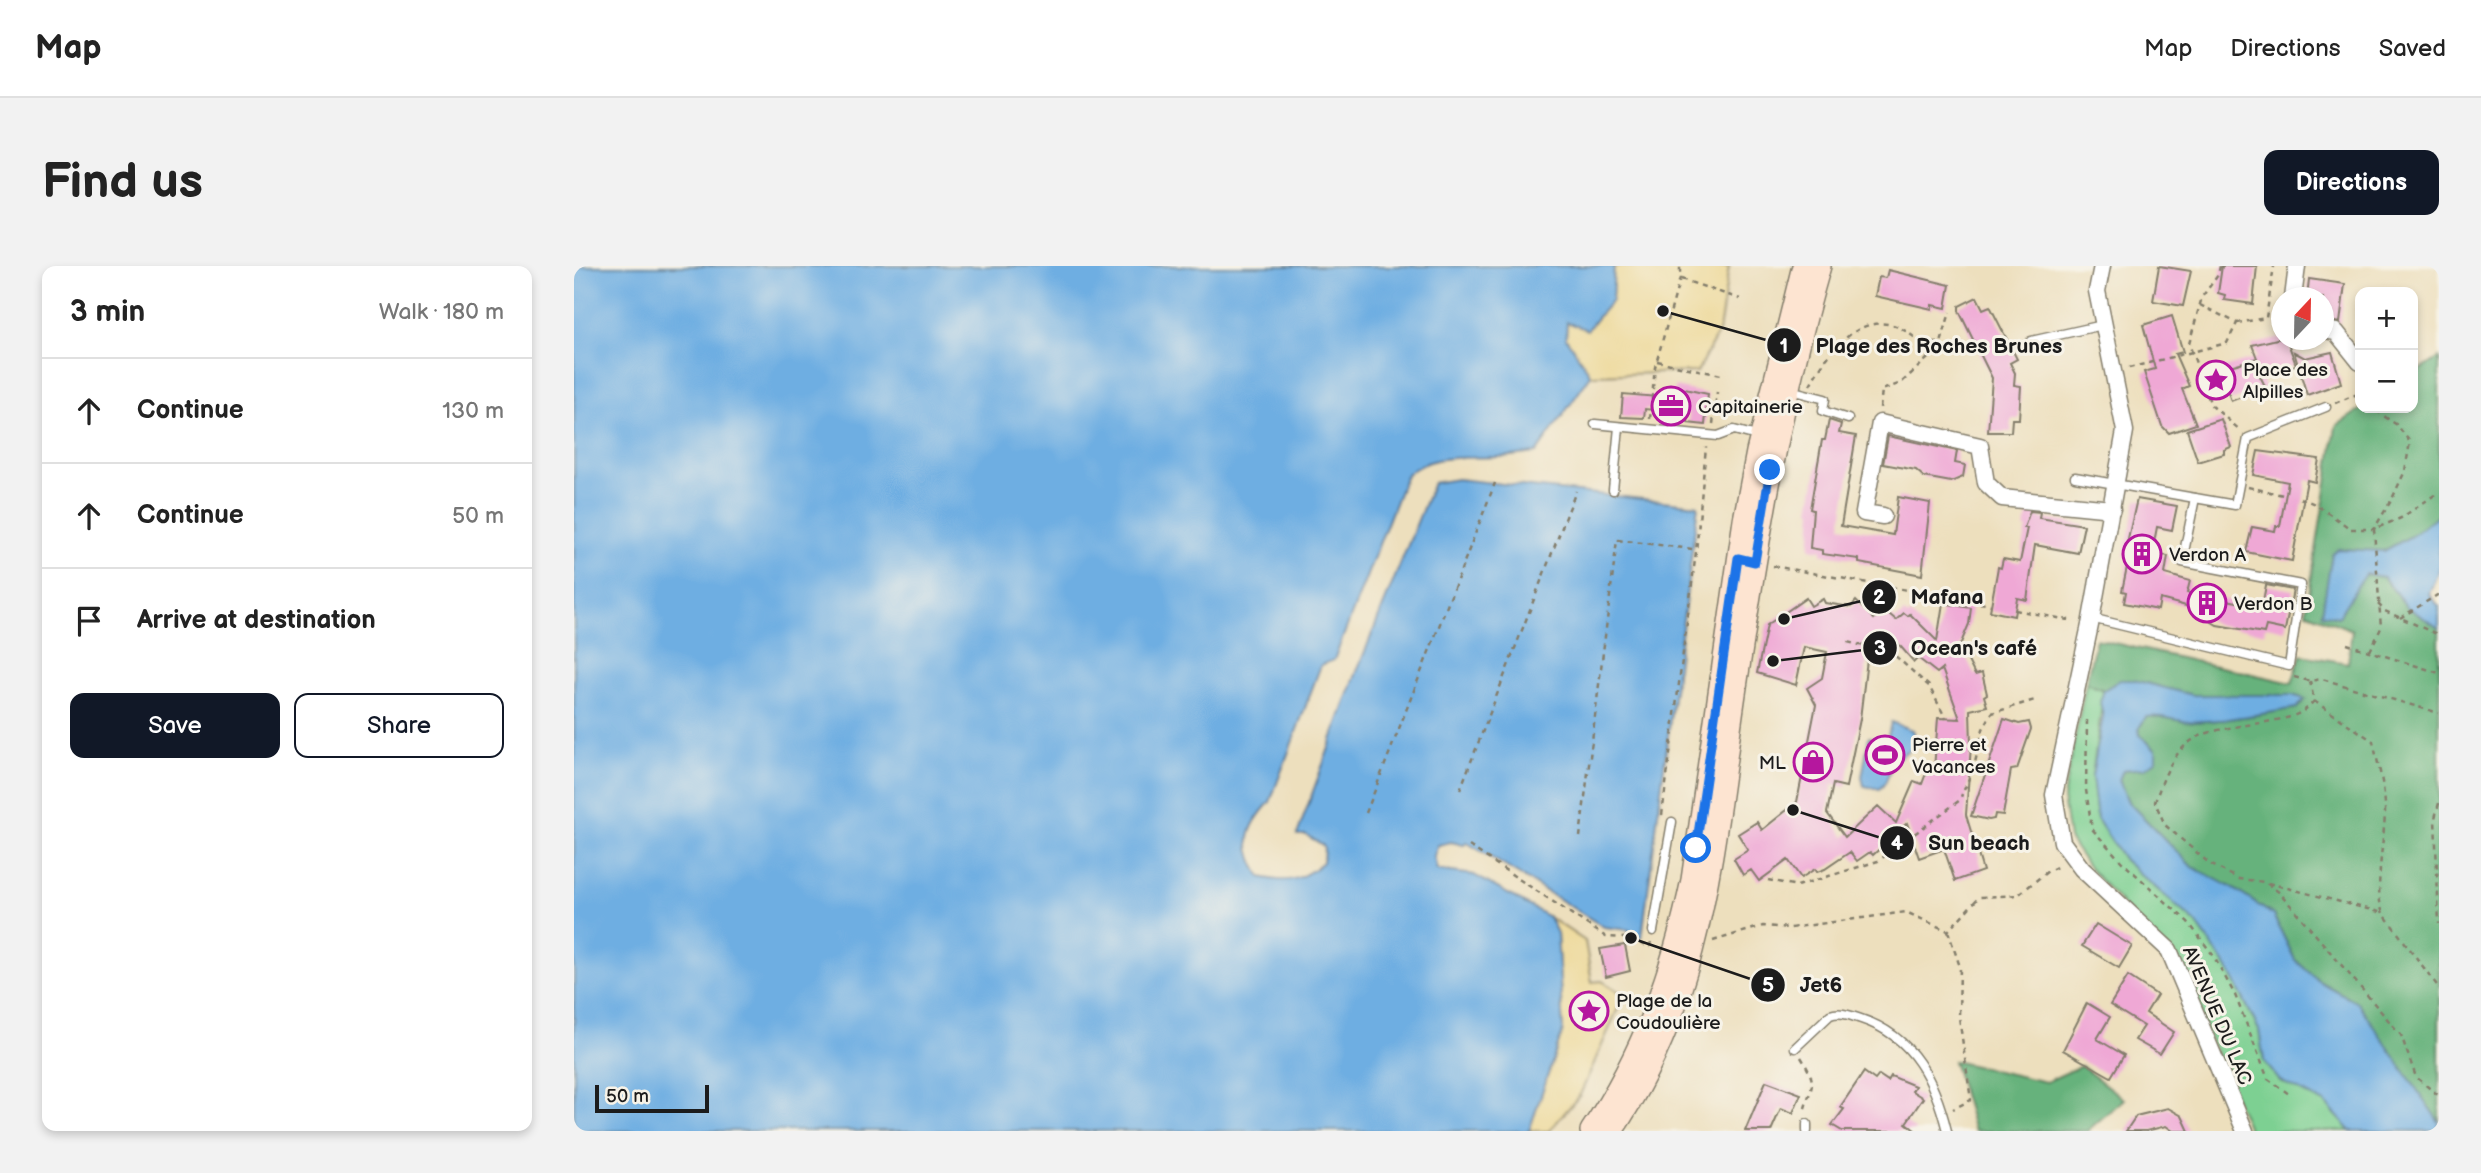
<!DOCTYPE html>
<meta charset="utf-8">
<style>
body{margin:0;font-family:"Balsamiq Sans",sans-serif;background:#f2f2f2;color:#222}
.controls{position:absolute;right:21px;top:21px;display:grid;overflow:hidden;border-radius:14px;box-shadow:0 4px 10px #0003}
.controls button{width:63px;height:63px;display:grid;place-items:center;padding:0;border:0;border-bottom:2px solid #e0e0e0;background:#fff;color:#222;font:35px sans-serif}
.compass{position:absolute;left:1697px;top:21px;width:63px;height:63px;border-radius:50%;background:#fff;box-shadow:0 4px 10px #0003;rotate:22deg}
.scale{position:absolute;left:21px;bottom:18px;width:114px;box-sizing:border-box;padding-left:7px;border:4px solid #1c1c1c;border-top:0;font-size:19px;line-height:24px;white-space:nowrap;color:#1c1c1c;-webkit-text-stroke:5px #f7f3e8;paint-order:stroke}
.stop{position:absolute;width:21px;height:21px;margin:-16px;border:5px solid #1a73e8;border-radius:50%;background:#fff}
.stop.end{background:#1a73e8;border-color:#fff;box-shadow:0 2px 7px #0008}
.list{margin:0;padding:0;list-style:none}
h2{display:flex;justify-content:space-between;align-items:center;height:91px;margin:0;padding:0 28px;font-size:30px}
h2 small{font-size:23px;font-weight:400;color:#767676}
.list li{display:grid;grid-template-columns:46px 1fr auto;gap:21px;align-items:center;box-sizing:border-box;height:105px;padding:0 28px;border-top:2px solid #e0e0e0}
.list b{display:block;font-size:26px;white-space:nowrap}
.list em{font-size:23px;font-style:normal;color:#767676}
.actions{display:flex;gap:14px;padding:21px 28px}
.actions a{flex:1;padding:16px 0;border:2px solid #111827;border-radius:14px;text-align:center;font-size:24px;color:#111827}
.actions .main{background:#111827;color:#fff}
.icon{flex:none;width:38px;height:38px;fill:none;stroke:currentColor;stroke-width:2;stroke-linecap:round;stroke-linejoin:round}
.map{position:relative;flex:none;width:1865px;height:865px;overflow:hidden;border-radius:14px}
header{display:flex;align-items:center;gap:42px;box-sizing:border-box;height:98px;padding:0 35px;background:#fff;border-bottom:2px solid #e0e0e0}
header strong{font-size:33px}
nav{display:flex;gap:38px;margin-inline-start:auto;font-size:24px}
.intro{display:flex;align-items:center;justify-content:space-between;box-sizing:border-box;height:168px;padding:0 42px}
h1{margin:0;font-size:49px}
.button{padding:18px 32px;border-radius:14px;background:#111827;color:#fff;font-size:24px;font-weight:700}
main{display:flex;gap:42px;padding:0 42px}
aside{flex:1;background:#fff;border-radius:14px;box-shadow:0 4px 10px #0003}
.map>svg:first-child{display:block}
</style>
<header>
<strong>Map</strong>
<nav><a>Map</a><a>Directions</a><a>Saved</a></nav>
</header>
<div class="intro"><h1>Find us</h1><a class="button">Directions</a></div>
<main>
<aside>
<h2>3 min<small>Walk · 180 m</small></h2>
<ul class="list">
<li><svg class="icon" aria-label="ahead" viewBox="0 0 24 24"><path d="M12 20V5M6 11l6-6 6 6"/></svg><div><b>Continue</b></div><em>130 m</em></li>
<li><svg class="icon" aria-label="ahead" viewBox="0 0 24 24"><path d="M12 20V5M6 11l6-6 6 6"/></svg><div><b>Continue</b></div><em>50 m</em></li>
<li><svg class="icon" aria-label="arrive" viewBox="0 0 24 24"><path d="M6 21V4h12l-3 4 3 4H6"/></svg><div><b>Arrive at destination</b></div></li>
</ul>
<div class="actions"><a class="main">Save</a><a>Share</a></div>
</aside>
<div class="map">
<svg width="1865" height="865" viewBox="0 0 1865 865">
<rect width="100%" height="100%" fill="#f7f3e8"/>
<filter id="ink" filterUnits="userSpaceOnUse"><feTurbulence type="fractalNoise" baseFrequency=".0143" numOctaves="2"/><feDisplacementMap in="SourceGraphic" scale="14" xChannelSelector="R" yChannelSelector="G"/><feConvolveMatrix kernelMatrix="1 2 1 2 8 2 1 2 1" color-interpolation-filters="sRGB"/></filter>
<filter id="wash" filterUnits="userSpaceOnUse"><feTurbulence type="fractalNoise" baseFrequency=".00686" numOctaves="4" result="noise"/><feDisplacementMap in="SourceGraphic" scale="28" xChannelSelector="R" yChannelSelector="G"/><feGaussianBlur stdDeviation="1.57" result="paint"/><feColorMatrix in="noise" values="0 0 0 0 0 0 0 0 0 0 0 0 0 0 0 0 0 1.4 0 .05"/><feComposite in="paint" operator="in"/></filter>
<g filter="url(#wash)">
<rect width="100%" height="100%" fill="#eddfbd"/>
<path fill="#7dd092" stroke="#4c7657" stroke-width="2" d="M1512,417L1530,424L1518,510L1523,553L1550,594L1622,657L1655,704L1685,764L1690,795L1706,815L1751,837L1777,865H1675L1606,702L1516,603L1495,573L1489,532Z"/>
<g fill="#66b27c" stroke="#41674c" stroke-width="2">
<path d="M1865,92V248L1839,269L1810,285L1764,283L1748,347L1764,350L1790,308L1809,311L1833,341L1865,362V860L1784,737L1746,716L1721,694L1699,649L1657,621L1618,601L1554,536L1545,514L1549,504L1571,502L1582,484L1566,469L1565,462L1572,451C1586,449 1595,453 1609,455C1638,458 1693,447 1723,442L1731,433L1718,429C1693,434 1644,433 1619,429C1585,425 1564,404 1530,424L1512,417L1522,373L1718,417L1727,389L1774,397L1778,364L1732,346L1762,160L1789,142H1839V109Z"/>
<path d="M1379,795L1472,816L1507,800L1550,833L1513,865H1400Z"/>
</g>
<g fill="#eeda9e" stroke="#857b5d" stroke-width="2">
<path d="M1040,0H1155L1145,65L1123,106L1017,109L992,72L993,55L1038,35Z"/>
<path d="M975,651L1011,675L1018,716L1028,715L1050,729L1006,829L975,865H955L989,764L983,668Z"/>
</g>
<g fill="#6eaee2" stroke="#45657f" stroke-width="2">
<path d="M0,0H1040L1038,34L1013,64L993,56L992,72L1017,109L962,187C949,188 936,191 923,191C890,193 859,186 832,209L760,394L747,399L696,536C671,563 668,580 687,611C714,618 728,614 749,596L750,580L732,569H723L785,400L859,217L883,213L1124,239L1068,671L1056,670L1055,664L1030,661L892,576L890,579L877,576L864,579L860,590L863,604L900,609L975,651L983,667L989,764L955,865H0Z"/>
<path d="M1865,248V303L1855,328L1865,340V362L1833,341L1809,311L1791,308L1764,351L1748,347L1758,287L1764,283L1810,285L1839,269Z"/>
<path d="M1546,414H1560L1619,429H1718L1731,433L1723,442C1693,447 1638,458 1609,455C1595,453 1586,449 1572,451L1565,462L1566,469L1582,484V495L1571,502L1549,504L1545,514L1554,536L1618,601L1657,621L1699,649L1721,694L1746,716L1784,737L1865,856V865H1777L1751,837L1706,815L1690,795L1685,764L1655,704L1622,657L1550,594L1523,553L1518,510L1529,450L1526,436L1530,424Z"/>
<path d="M1317,456L1338,464C1347,483 1331,484 1322,494C1313,503 1316,516 1305,523L1290,520L1288,511L1295,471L1313,475Z"/>
</g>
<g id="blocks">
<g fill="#efa8d5" fill-rule="evenodd">
<path d="M1585,0L1617,5L1609,40L1579,35Z"/>
<path d="M1648,0H1683L1679,38L1650,34L1651,29L1644,27Z"/>
<path d="M1314,4L1376,19L1372,42L1358,39V43L1301,30L1305,11L1312,12Z"/>
<path d="M1735,13L1771,18L1766,57L1749,54V32H1733Z"/>
<path d="M1403,31L1409,43L1416,40L1443,93L1436,97L1441,107L1440,119L1447,120L1445,153H1438L1437,166H1414L1418,112L1385,45V40Z"/>
<path d="M1598,50L1609,86L1601,88L1615,120L1608,123L1622,158L1595,167L1588,160L1570,106L1581,103L1569,59Z"/>
<path d="M1707,72L1713,74L1722,99L1686,110L1692,122L1657,135L1646,103L1683,92L1678,79Z"/>
<path d="M1720,86L1731,92L1758,86L1767,117L1733,129Z"/>
<path d="M1101,121L1134,128L1131,159L1114,157L1115,148L1071,143L1070,152L1047,151L1049,128L1095,132V125H1101Z"/>
<path d="M1647,153L1657,181L1650,184V188L1624,196L1613,164Z"/>
<path d="M1255,154L1267,158L1265,167L1282,170L1267,260L1319,269L1324,231L1356,237L1348,309L1285,297V293L1248,288V284L1236,282L1239,244L1236,243L1248,174H1251Z"/>
<path d="M1314,170L1383,185L1381,197L1391,199L1389,211L1377,216L1350,211L1342,204L1309,198Z"/>
<path d="M1684,185L1745,193L1741,216L1733,214L1718,295L1672,286L1678,261L1701,265L1702,260H1706L1714,216L1679,209Z"/>
<path d="M1563,233L1603,240L1598,264L1583,261L1578,287L1594,290L1591,308L1616,315L1613,327L1634,331L1642,328L1648,333L1688,341L1692,319L1719,324L1711,364L1692,360L1690,367L1643,359L1612,340L1586,333L1584,344L1550,337L1552,326L1548,325L1555,291L1550,290Z"/>
<path d="M1456,245L1466,246L1465,252L1510,259L1504,287L1461,279L1453,334L1443,332L1440,350L1416,345L1424,301L1427,302L1429,293L1446,296L1453,262H1450Z"/>
<path d="M1232,332L1237,340L1249,333L1251,337L1277,341L1282,335L1300,353L1309,343L1322,354L1330,347L1334,350L1336,348L1363,375L1369,337L1397,342L1395,358L1384,384L1393,393L1401,409L1408,407L1413,428L1410,430L1413,440L1396,444L1397,479L1392,549L1409,605L1381,615L1370,583L1345,592L1333,557L1299,589L1296,586L1283,595L1276,586L1251,603L1243,606L1241,603L1227,612L1214,594L1185,615L1177,604L1169,609L1160,593L1174,584L1164,568L1183,556L1188,564L1223,536L1242,439L1233,422L1248,412L1253,386L1230,381L1222,419L1183,407L1193,359ZM1309,372L1315,378L1321,374L1340,396L1344,392L1363,407L1368,403L1386,453L1364,452L1360,503L1351,510L1348,518L1340,515L1322,557L1304,540L1271,571L1253,547L1259,518L1272,521L1286,453L1294,385Z"/>
<path d="M1430,453L1445,458L1455,456L1457,463L1443,503L1437,504L1429,549L1421,548L1420,553L1415,554L1397,550Z"/>
<path d="M1522,658L1558,680L1545,702L1508,680Z"/>
<path d="M1051,679L1056,705L1032,711L1026,683Z"/>
<path d="M1554,710L1583,729L1572,747L1600,766L1586,788L1561,774L1570,760L1536,739Z"/>
<path d="M1513,737L1536,751L1523,773L1550,789L1537,811L1489,784Z"/>
<path d="M1290,806L1301,814L1305,809L1314,815L1317,810L1341,820L1338,825L1349,832L1332,857L1342,865H1268L1258,859L1270,843L1266,841Z"/>
<path d="M1192,815L1227,828L1219,847L1207,842L1197,865H1171Z"/>
<path d="M1594,842L1608,850L1615,865H1599L1592,860L1572,865H1552L1562,850Z"/>
</g>
</g>
</g>
<g filter="url(#ink)">
<use href="#blocks" fill-opacity="0" stroke="#847e6c" stroke-width="2"/>
<g fill="none" stroke-linecap="round" stroke-linejoin="round">
<defs>
<g id="lane">
<path d="M1457,75L1529,59"/>
<path d="M1216,124L1251,133L1249,145L1274,153"/>
<path d="M1021,158L1144,170L1160,164L1187,171"/>
<path d="M1501,211L1661,239L1674,172L1752,141"/>
<path d="M1039,224L1045,161"/>
<path d="M1517,352L1715,400L1727,319L1608,296L1621,232"/>
<path d="M1079,665L1098,556"/>
<path d="M1221,782L1256,749C1267,745 1277,750 1287,753C1340,770 1361,816 1373,865"/>
<path d="M1233,865V858"/>
</g>
<g id="street">
<path d="M1528,0L1523,25L1551,165L1516,359L1480,529L1488,576L1508,603L1595,684L1671,865"/>
<path d="M1719,32L1723,0"/>
<path d="M1750,64L1762,66L1786,96"/>
<path d="M1309,250L1290,247L1306,157L1406,180L1412,217L1428,232L1538,243"/>
</g>
<g id="secondary">
<path d="M1017,865C1069,788 1099,705 1118,614L1170,254L1183,186L1229,0"/>
<path d="M1038,865C1132,726 1138,580 1162,421C1183,278 1206,138 1246,0"/>
</g>
</defs>
<use href="#lane" stroke="#847e6c" stroke-width="11"/>
<use href="#street" stroke="#847e6c" stroke-width="19"/>
<use href="#secondary" stroke="#847e6c" stroke-width="24"/>
<g stroke="#847e6c" stroke-width="2.5" stroke-dasharray="5 5" stroke-linecap="butt">
<path d="M1646,0L1644,9L1628,31L1615,78L1637,139L1667,165"/>
<path d="M1107,13L1166,33"/>
<path d="M1663,57L1692,52L1700,0"/>
<path d="M1349,77H1367L1376,46"/>
<path d="M1353,93L1367,77"/>
<path d="M1083,95L1147,109"/>
<path d="M1555,102L1653,77L1663,57L1626,39"/>
<path d="M1236,119C1255,83 1293,36 1336,68C1346,75 1353,80 1353,93L1327,117L1308,124L1306,142"/>
<path d="M1761,137L1786,127"/>
<path d="M1076,153L1081,101L1106,12V0"/>
<path d="M1139,158L1143,126"/>
<path d="M1674,221L1709,229"/>
<path d="M1726,232L1741,238L1777,263H1800L1818,233L1831,205L1836,176L1823,159L1798,142"/>
<path d="M1199,300L1417,339"/>
<path d="M1804,338L1811,345L1865,369"/>
<path d="M1441,344L1500,355"/>
<path d="M1826,352L1865,328"/>
<path d="M1274,376L1318,387L1355,420L1372,453"/>
<path d="M1773,378L1865,407"/>
<path d="M1796,385L1807,362L1800,263L1827,252L1865,226"/>
<path d="M1720,411L1736,415L1748,413L1865,447"/>
<path d="M1736,415L1740,435C1727,450 1717,451 1698,455C1628,467 1605,461 1581,536L1591,559L1636,598L1665,613L1691,616L1706,627L1827,769L1842,811L1865,830"/>
<path d="M1740,435L1799,475C1803,495 1810,518 1811,539C1812,567 1799,625 1809,647L1865,722"/>
<path d="M1513,454L1512,524L1518,563L1548,596L1614,656L1639,689L1661,729L1694,813L1715,828"/>
<path d="M1399,505L1409,463L1418,447L1464,433"/>
<path d="M886,524L1002,225"/>
<path d="M1390,524L1396,510"/>
<path d="M1865,537L1861,552L1865,658"/>
<path d="M792,547L921,217"/>
<path d="M1088,549L1122,286L1132,181"/>
<path d="M1006,571L1043,274L1119,283"/>
<path d="M895,580L1032,671L1051,672L1076,681L1077,675"/>
<path d="M1194,614L1223,620L1304,595L1386,534L1388,528"/>
<path d="M1694,617L1809,647"/>
<path d="M1374,665L1386,701L1385,751L1397,834L1379,843"/>
<path d="M1139,675L1189,660L1216,662L1332,646L1374,665L1405,631L1444,629L1474,605L1485,600"/>
<path d="M1227,791C1245,821 1237,817 1230,846"/>
</g>
<use href="#lane" stroke="#fff" stroke-width="8"/>
<use href="#street" stroke="#fff" stroke-width="16"/>
<use href="#secondary" stroke="#fde4d1" stroke-width="21"/>
</g>
</g>
<g fill="none" stroke-linecap="round" stroke-linejoin="round" filter="url(#ink)">
<path stroke="#1a73e8" stroke-width="9" d="M1122,582L1164,292L1181,296L1196,204"/>
</g>
<defs>
<symbol id="sight-ring" viewBox="-11 -11 22 22"><circle r="9.5" fill="#f7f3e8" stroke="#b5179e" stroke-width="1.5"/><path d="M0-6L1.8-2.2L6-1.7L2.9 1.2L3.7 5.4L0 3.3L-3.7 5.4L-2.9 1.2L-6-1.7L-1.8-2.2Z" fill="#b5179e"/></symbol>
<symbol id="office-ring" viewBox="-11 -11 22 22"><circle r="9.5" fill="#f7f3e8" stroke="#b5179e" stroke-width="1.5"/><path d="M-6-3h4V-5.5h4V-3h4V5H-6ZM-1-4.5V-3h2v-1.5ZM-6 0V1H6V0Z" fill="#b5179e"/></symbol>
<symbol id="building-ring" viewBox="-11 -11 22 22"><circle r="9.5" fill="#f7f3e8" stroke="#b5179e" stroke-width="1.5"/><path d="M-4-6H4V6H1V3H-1V6H-4ZM-2.5-4.3h1.7v1.8h-1.7ZM.8-4.3h1.7v1.8H.8ZM-2.5-1h1.7V.8h-1.7ZM.8-1h1.7V.8H.8Z" fill="#b5179e"/></symbol>
<symbol id="stadium-ring" viewBox="-11 -11 22 22"><circle r="9.5" fill="#f7f3e8" stroke="#b5179e" stroke-width="1.5"/><path d="M0-5a6.5 5 0 1 0 0 10a6.5 5 0 1 0 0-10ZM-3.5-1.8h7v3.6h-7Z" fill="#b5179e"/></symbol>
<symbol id="shop-ring" viewBox="-11 -11 22 22"><circle r="9.5" fill="#f7f3e8" stroke="#b5179e" stroke-width="1.5"/><path d="M-5-2.5h2.3a2.7 3.5 0 0 1 5.4 0H5L5.5 6h-11ZM-1.5-2.5h3a1.5 2.3 0 0 0-3 0Z" fill="#b5179e"/></symbol>
</defs>
<g fill-rule="evenodd">
<use href="#sight-ring" x="1620" y="92" width="44" height="44"/>
<use href="#office-ring" x="1075" y="118" width="44" height="44"/>
<use href="#building-ring" x="1546" y="266" width="44" height="44"/>
<use href="#building-ring" x="1611" y="315" width="44" height="44"/>
<use href="#stadium-ring" x="1289" y="467" width="44" height="44"/>
<use href="#shop-ring" x="1217" y="474" width="44" height="44"/>
<use href="#sight-ring" x="993" y="723" width="44" height="44"/>
</g>
<g text-anchor="middle" stroke-width="6" stroke-linejoin="round" paint-order="stroke">
<g font-size="19" fill="#1c1c1c" stroke="#f7f3e8" text-anchor="start">
<text x="1669" y="110">Place des<tspan x="1669" dy="22">Alpilles</tspan></text>
<text x="1124" y="147">Capitainerie</text>
<text x="1595" y="295">Verdon A</text>
<text x="1660" y="344">Verdon B</text>
<text x="1338" y="485">Pierre et<tspan x="1338" dy="22">Vacances</tspan></text>
<text x="1212" y="503" text-anchor="end">ML</text>
<text x="1042" y="741">Plage de la<tspan x="1042" dy="22">Coudoulière</tspan></text>
</g>
<g font-size="19" fill="#1c1c1c" stroke="#f7f3e8">
<text transform="translate(1644 749) rotate(67)" y="7">AVENUE DU LAC</text>
</g>
</g>
<path fill="none" stroke="#1c1c1c" stroke-width="2.5" d="M1089 45L1210 79M1210 353L1305 331M1199 395L1306 382M1219 544L1323 577M1057 672L1194 719"/>
<g fill="#1c1c1c" stroke="#f7f3e8" stroke-width="2.5">
<circle cx="1089" cy="45" r="7"/>
<circle cx="1210" cy="353" r="7"/>
<circle cx="1199" cy="395" r="7"/>
<circle cx="1219" cy="544" r="7"/>
<circle cx="1057" cy="672" r="7"/>
<circle cx="1210" cy="79" r="18"/>
<circle cx="1305" cy="331" r="18"/>
<circle cx="1306" cy="382" r="18"/>
<circle cx="1323" cy="577" r="18"/>
<circle cx="1194" cy="719" r="18"/>
</g>
<g font-size="21" text-anchor="middle" font-weight="bold" fill="#fff">
<text x="1210" y="87">1</text>
<text x="1305" y="338">2</text>
<text x="1306" y="389">3</text>
<text x="1323" y="584">4</text>
<text x="1194" y="726">5</text>
</g>
<g font-size="21" text-anchor="middle" font-weight="bold" fill="#1c1c1c" stroke="#f7f3e8" stroke-width="6" stroke-linejoin="round" paint-order="stroke">
<text x="1365" y="87">Plage des Roches Brunes</text>
<text x="1373" y="338">Mafana</text>
<text x="1400" y="389">Ocean's café</text>
<text x="1405" y="584">Sun beach</text>
<text x="1247" y="726">Jet6</text>
</g>
</svg>
<div class="controls">
<button>+</button>
<button>−</button>
</div>
<svg class="compass" viewBox="-18 -18 36 36"><path d="M0-13l5 13h-10z" fill="#e53935"/><path d="M0 13l5-13h-10z" fill="#767676"/></svg>
<div class="scale">50 m</div>
<div class="stop" style="left:1122px;top:582px"></div>
<div class="stop end" style="left:1196px;top:204px"></div>
</div>
</main>
